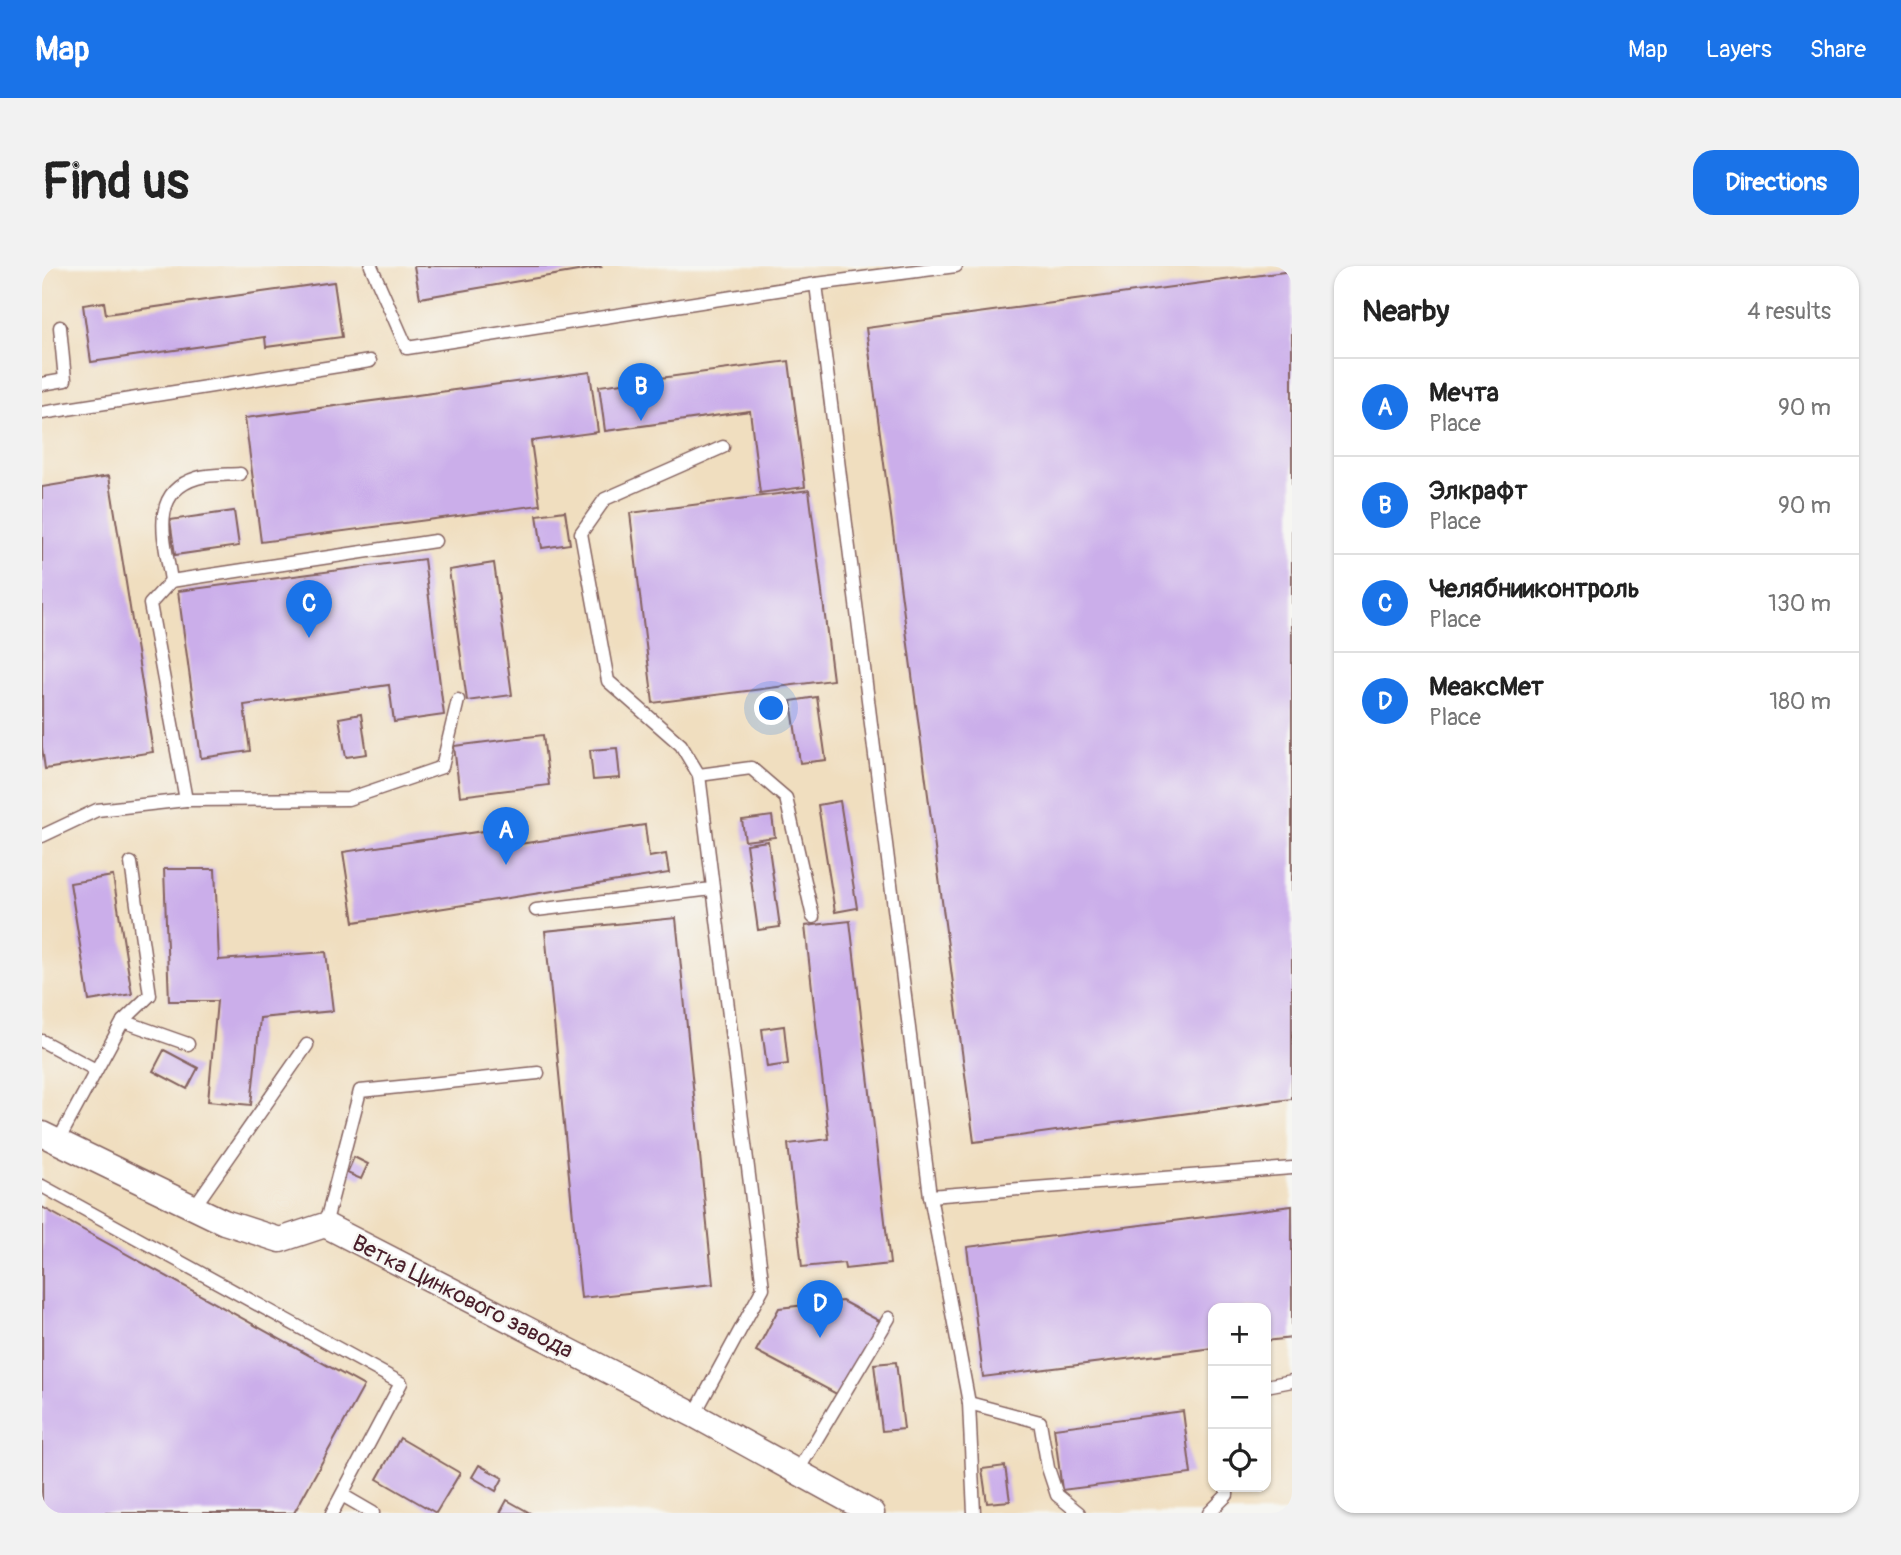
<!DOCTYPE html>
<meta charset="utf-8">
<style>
body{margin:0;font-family:Pangolin,sans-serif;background:#f2f2f2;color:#222}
.controls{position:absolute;right:21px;bottom:21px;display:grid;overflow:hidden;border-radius:14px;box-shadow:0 2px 5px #0004}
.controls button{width:63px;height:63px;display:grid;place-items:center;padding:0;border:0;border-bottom:2px solid #e0e0e0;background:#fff;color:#222;font:35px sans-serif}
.you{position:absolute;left:730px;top:443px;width:24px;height:24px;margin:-18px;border:5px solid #fff;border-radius:50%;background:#1a73e8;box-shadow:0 0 0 10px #1a73e833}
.badge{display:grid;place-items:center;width:46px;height:46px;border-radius:50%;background:#1a73e8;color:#fff;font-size:23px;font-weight:700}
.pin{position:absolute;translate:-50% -58px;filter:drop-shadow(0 2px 4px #0008)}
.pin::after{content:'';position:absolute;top:37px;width:24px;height:21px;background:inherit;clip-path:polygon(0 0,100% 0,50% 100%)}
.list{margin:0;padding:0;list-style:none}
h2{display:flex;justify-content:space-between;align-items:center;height:91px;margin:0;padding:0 28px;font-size:30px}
h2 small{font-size:23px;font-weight:400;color:#767676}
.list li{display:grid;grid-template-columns:46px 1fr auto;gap:21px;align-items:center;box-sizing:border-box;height:98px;padding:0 28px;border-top:2px solid #e0e0e0}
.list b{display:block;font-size:26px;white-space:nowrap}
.list p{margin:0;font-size:23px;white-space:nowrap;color:#767676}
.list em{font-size:23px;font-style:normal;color:#767676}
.icon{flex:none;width:38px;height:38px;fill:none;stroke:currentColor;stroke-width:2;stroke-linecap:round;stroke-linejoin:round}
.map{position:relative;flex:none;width:1250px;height:1247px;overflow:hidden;border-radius:21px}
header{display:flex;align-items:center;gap:42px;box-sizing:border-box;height:98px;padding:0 35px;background:#1a73e8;color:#fff}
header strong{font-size:33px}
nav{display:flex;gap:38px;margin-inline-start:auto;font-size:24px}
.intro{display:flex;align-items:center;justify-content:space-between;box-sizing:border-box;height:168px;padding:0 42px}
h1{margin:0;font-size:49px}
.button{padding:18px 32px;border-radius:21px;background:#1a73e8;color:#fff;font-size:24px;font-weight:700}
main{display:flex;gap:42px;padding:0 42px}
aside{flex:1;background:#fff;border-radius:21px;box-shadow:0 2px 5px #0004}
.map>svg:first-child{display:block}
</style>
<header>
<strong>Map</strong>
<nav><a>Map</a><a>Layers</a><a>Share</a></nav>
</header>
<div class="intro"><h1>Find us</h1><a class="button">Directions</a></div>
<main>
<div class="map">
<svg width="1250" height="1247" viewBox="0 0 1250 1247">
<rect width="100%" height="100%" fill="#f6f6f2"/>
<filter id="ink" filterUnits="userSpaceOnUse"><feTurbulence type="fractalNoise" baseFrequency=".0143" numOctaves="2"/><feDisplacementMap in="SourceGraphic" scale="14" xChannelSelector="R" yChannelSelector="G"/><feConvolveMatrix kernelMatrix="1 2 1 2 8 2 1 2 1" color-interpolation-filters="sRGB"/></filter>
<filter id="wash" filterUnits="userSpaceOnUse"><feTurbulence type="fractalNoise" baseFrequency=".00686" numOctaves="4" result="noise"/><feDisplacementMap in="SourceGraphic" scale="28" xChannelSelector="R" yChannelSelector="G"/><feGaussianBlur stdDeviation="1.57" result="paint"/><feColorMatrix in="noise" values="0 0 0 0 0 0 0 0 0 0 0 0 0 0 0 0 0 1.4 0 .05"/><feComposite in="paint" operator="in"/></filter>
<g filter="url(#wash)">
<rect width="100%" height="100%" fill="#f0debf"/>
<g id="blocks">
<g fill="#cbaeea">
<path d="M372,0H558L559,1L378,32Z"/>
<path d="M1250,5V833L932,876L824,62Z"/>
<path d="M292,16L300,71L224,81L223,71L49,96L41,39L62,36L64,48Z"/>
<path d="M747,95L763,221L718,227L708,145L563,165L557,120Z"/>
<path d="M548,106L556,166L489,175L498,239L219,276L203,152Z"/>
<path d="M67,210L111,486L3,503L0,481V221Z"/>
<path d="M767,224L791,414L611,437L588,247Z"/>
<path d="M192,245L197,280L133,289L128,254Z"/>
<path d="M523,245L528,278L500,282L495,249Z"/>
<path d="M382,293L402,449L352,456L347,419L202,439L208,485L159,492L136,325Z"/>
<path d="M452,297L470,429L425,435L407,304Z"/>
<path d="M775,431L784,494L758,497L749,435Z"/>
<path d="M319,448L325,488L304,491L297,452Z"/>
<path d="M501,469L507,519L418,530L412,480Z"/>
<path d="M575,482L578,512L551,514L548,484Z"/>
<path d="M798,535L815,642L793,646L776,539Z"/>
<path d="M730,550L733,571L703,575L700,554Z"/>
<path d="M603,559L607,591L624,588L627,607L312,656L301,586L448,564L451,582Z"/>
<path d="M726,575L738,661L716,664L704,578Z"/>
<path d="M122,603H173L177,694L284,686L291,745L218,752L209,839L166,835L175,735H127Z"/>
<path d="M71,610L90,728L47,735L28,617Z"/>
<path d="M634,652L671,1018L539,1032L503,665Z"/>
<path d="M808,655L848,998L803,1003L802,997L760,1001L746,878L787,873L763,660Z"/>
<path d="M742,760L746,798L725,801L720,763Z"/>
<path d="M122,784L156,802L145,823L111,805Z"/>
<path d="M312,891L326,898L319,913L305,907Z"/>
<path d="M1250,940V1072L1224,1075V1042H1171V1082L941,1111L925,981Z"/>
<path d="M0,941L322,1120L252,1247H0Z"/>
<path d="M800,1035L843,1058L802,1132L714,1085L737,1042Z"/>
<path d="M854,1096L862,1163L840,1165L832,1098Z"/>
<path d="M1141,1145L1149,1208L1020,1224L1012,1162Z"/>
<path d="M358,1172L418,1207L394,1247L335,1213Z"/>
<path d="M437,1199L461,1212L454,1225L430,1211Z"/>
<path d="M963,1200L968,1235L945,1237L940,1203Z"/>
<path d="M465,1234L488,1247H458Z"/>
</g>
</g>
</g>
<g filter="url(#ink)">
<use href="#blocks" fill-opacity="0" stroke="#84625f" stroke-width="2"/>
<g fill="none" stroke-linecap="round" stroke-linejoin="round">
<defs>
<g id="service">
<path d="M329,0L365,82L774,18"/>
<path d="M914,0L774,18L888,930L927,1137L932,1247"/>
<path d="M0,118L23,114L18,61"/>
<path d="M0,147L328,95"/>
<path d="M129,315C124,277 105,227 155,212C168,208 185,209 198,208"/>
<path d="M657,509L709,502L744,532L771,651"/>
<path d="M144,534L108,338L129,315L393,275"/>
<path d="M0,570L55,544L144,534L306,533L400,501L416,434"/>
<path d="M494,644L670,623"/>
<path d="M81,755L146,778"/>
<path d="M0,775L54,804"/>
<path d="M15,877L81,755L108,729L89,597"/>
<path d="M0,920L359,1117L290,1247"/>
<path d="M888,930L1250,902"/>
<path d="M152,941L265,779"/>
<path d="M283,959L318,825L496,807"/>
<path d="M1224,1120L1250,1115"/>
<path d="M927,1137L998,1156L1006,1202L1015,1229L1037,1247"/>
<path d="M652,1149L721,1022L657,509L639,479L566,415L539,267L563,233L681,181"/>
<path d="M755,1206L847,1052"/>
<path d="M300,1229L331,1247"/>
<path d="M1167,1247L1185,1229V1221"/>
</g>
<path id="minor" d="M0,868L182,956L238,974L283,959L652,1149L830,1247"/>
</defs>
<use href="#service" stroke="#84625f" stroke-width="15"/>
<use href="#minor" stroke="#84625f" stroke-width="27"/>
<use href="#service" stroke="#fff" stroke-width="12"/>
<use href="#minor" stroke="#fff" stroke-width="24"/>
</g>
</g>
<g text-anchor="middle" stroke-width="5" stroke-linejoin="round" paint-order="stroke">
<g font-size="23" fill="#4a1f2b" stroke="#f6f6f2">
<text transform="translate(421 1030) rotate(27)" y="8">Ветка Цинкового завода</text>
</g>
</g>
</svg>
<div class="controls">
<button>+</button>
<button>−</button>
<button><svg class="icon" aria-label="locate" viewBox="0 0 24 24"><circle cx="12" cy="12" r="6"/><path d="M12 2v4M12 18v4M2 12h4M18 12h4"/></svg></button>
</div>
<div class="you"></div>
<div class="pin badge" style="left:464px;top:599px">A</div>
<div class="pin badge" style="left:599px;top:155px">B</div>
<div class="pin badge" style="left:267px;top:372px">C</div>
<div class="pin badge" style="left:778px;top:1072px">D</div>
</div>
<aside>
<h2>Nearby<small>4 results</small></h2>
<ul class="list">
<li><span class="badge">A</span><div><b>Мечта</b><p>Place</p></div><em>90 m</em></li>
<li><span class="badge">B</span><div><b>Элкрафт</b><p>Place</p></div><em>90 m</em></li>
<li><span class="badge">C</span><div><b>Челябнииконтроль</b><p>Place</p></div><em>130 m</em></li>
<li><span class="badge">D</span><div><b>МеаксМет</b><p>Place</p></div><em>180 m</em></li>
</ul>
</aside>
</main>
